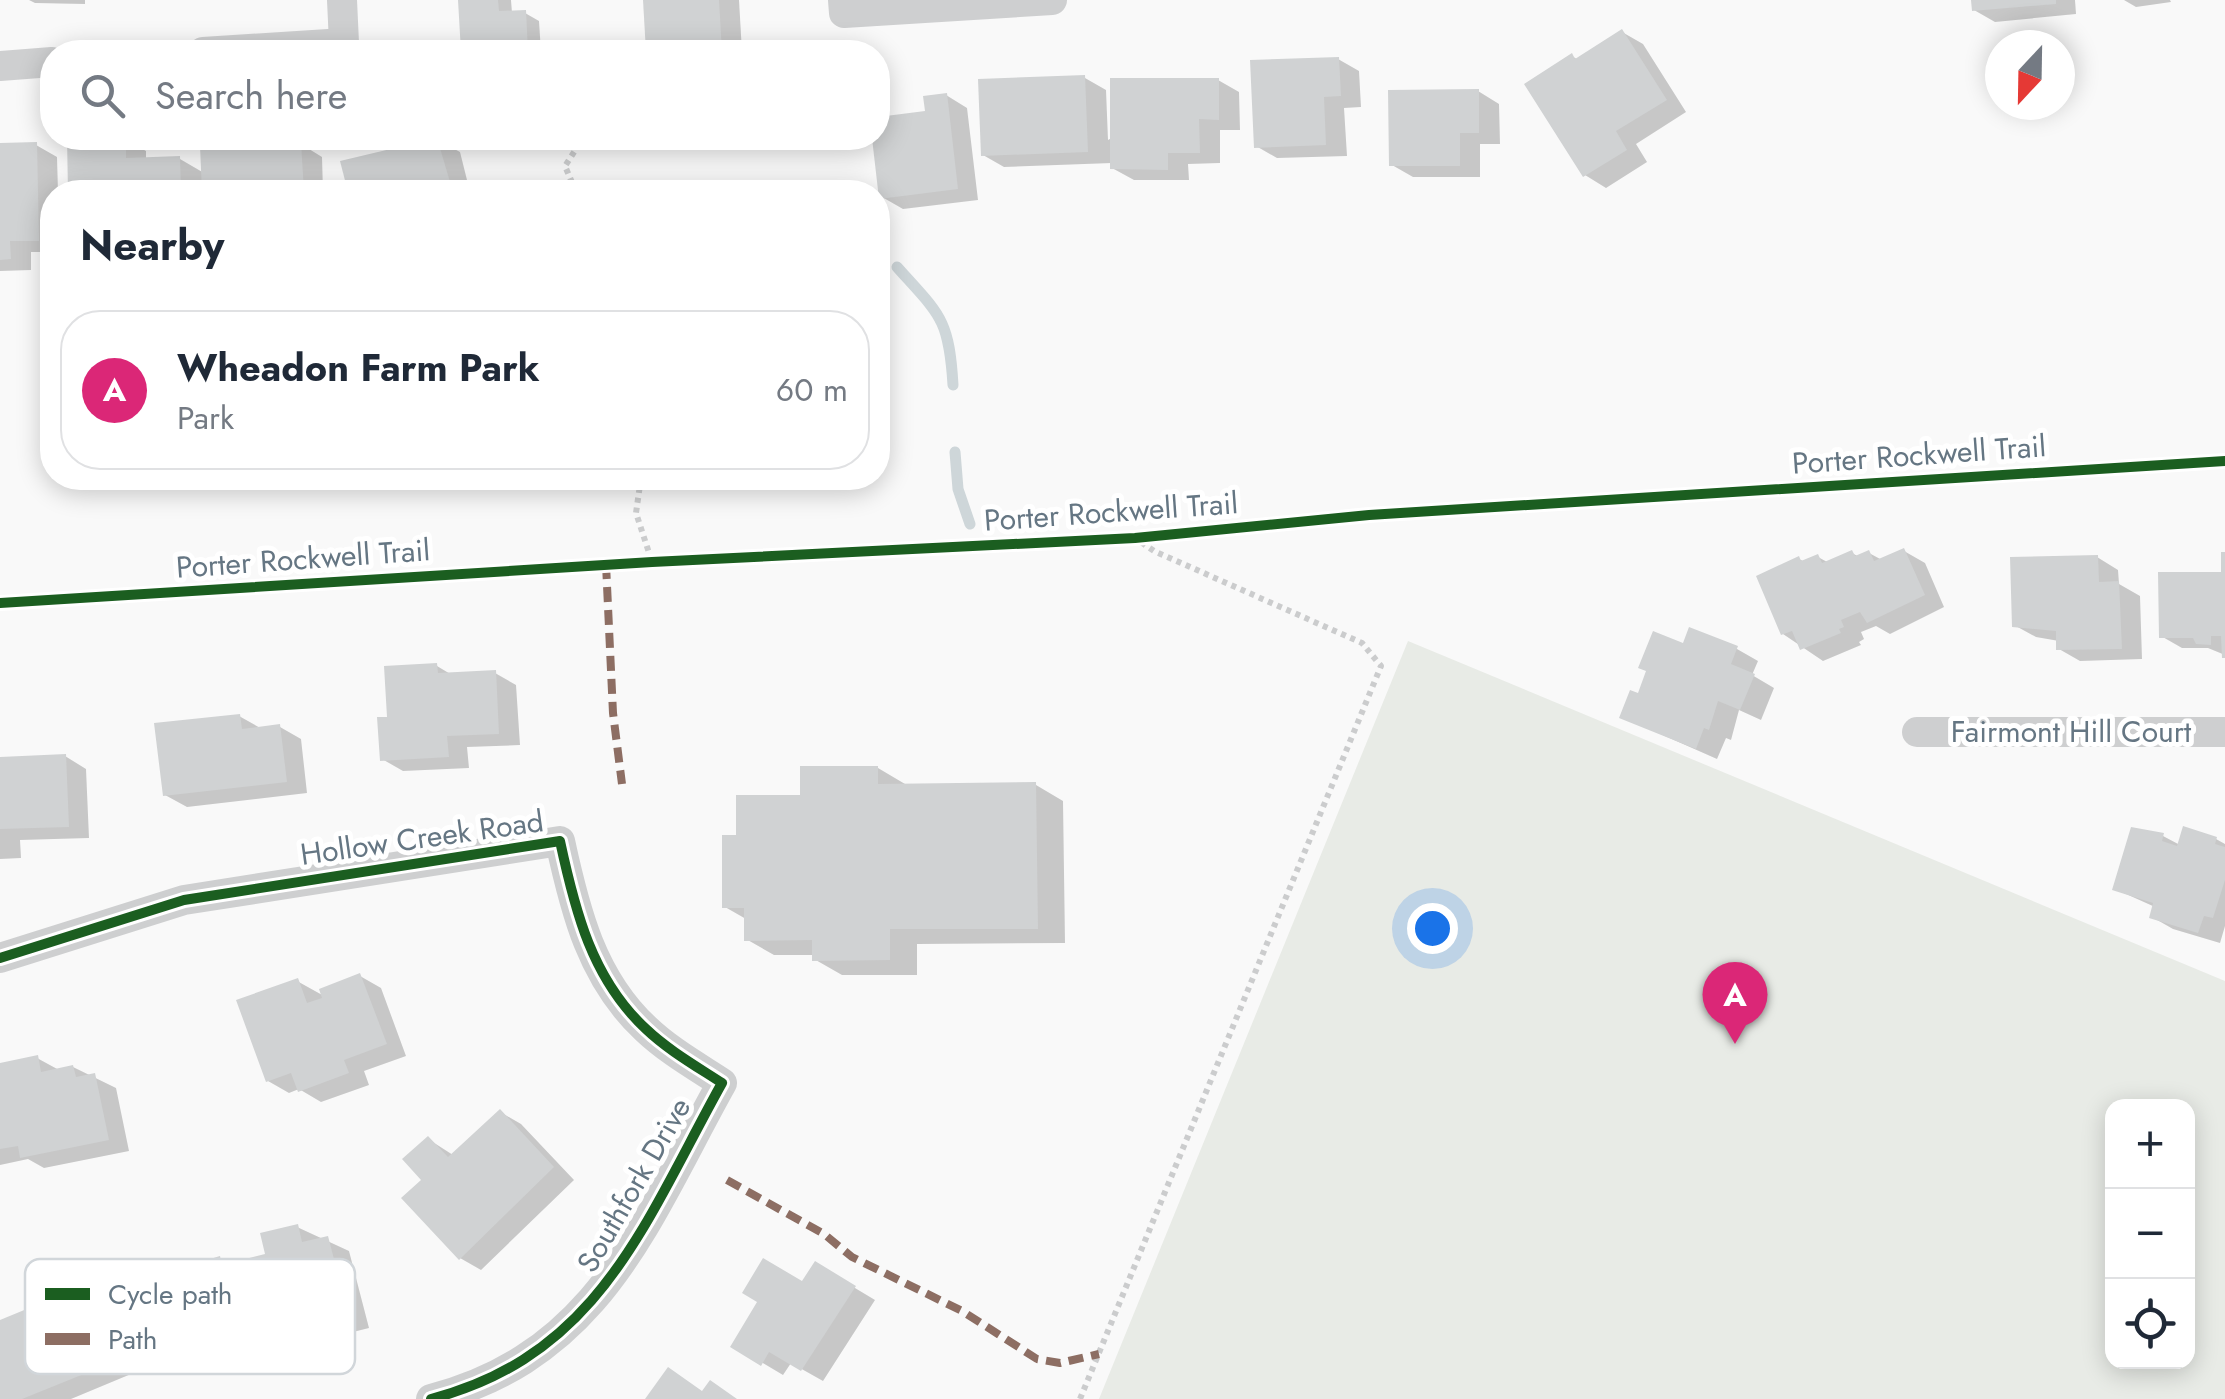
<!DOCTYPE html>
<meta charset="utf-8">
<style>
body{margin:0;font-family:Jost,sans-serif;background:#f2f2f3;color:#1f2937}
.controls{position:absolute;right:30px;bottom:30px;display:grid;overflow:hidden;border-radius:20px;box-shadow:0 5px 25px #0003}
.controls button{width:90px;height:90px;display:grid;place-items:center;padding:0;border:0;border-bottom:2px solid #e0e1e3;background:#fff;color:#1f2937;font:50px sans-serif}
.compass{position:absolute;left:1985px;top:30px;width:90px;height:90px;border-radius:50%;background:#fff;box-shadow:0 5px 25px #0003;rotate:202deg}
.you{position:absolute;left:1432px;top:928px;width:35px;height:35px;margin:-25px;border:8px solid #fff;border-radius:50%;background:#1a73e8;box-shadow:0 0 0 15px #1a73e833}
.badge{display:grid;place-items:center;width:65px;height:65px;border-radius:50%;background:#db2777;color:#fff;font-size:32px;font-weight:700}
.pin{position:absolute;translate:-50% -82px;filter:drop-shadow(0 2px 5px #0008)}
.pin::after{content:'';position:absolute;top:52px;width:35px;height:30px;background:inherit;clip-path:polygon(0 0,100% 0,50% 100%)}
.list{margin:0;padding:0;list-style:none}
h2{display:flex;justify-content:space-between;align-items:center;height:130px;margin:0;padding:0 40px;font-size:42px}
h2 small{font-size:32px;font-weight:400;color:#747a83}
.list li{display:grid;grid-template-columns:65px 1fr auto;gap:30px;align-items:center;box-sizing:border-box;height:160px;margin:0 20px 20px;padding:0 20px;border:2px solid #e0e1e3;border-radius:40px}
.list b{display:block;font-size:38px;white-space:nowrap}
.list p{margin:0;font-size:32px;white-space:nowrap;color:#747a83}
.list em{font-size:32px;font-style:normal;color:#747a83}
.icon{flex:none;width:55px;height:55px;fill:none;stroke:currentColor;stroke-width:2;stroke-linecap:round;stroke-linejoin:round}
.map{position:relative;flex:none;width:2225px;height:1399px;overflow:hidden}
.search{position:absolute;background:#fff;box-shadow:0 5px 25px #0003;left:40px;top:40px;width:850px;height:110px;display:flex;align-items:center;gap:25px;box-sizing:border-box;padding:0 35px;border-radius:40px;color:#747a83;font-size:38px}
.panel{position:absolute;background:#fff;box-shadow:0 5px 25px #0003;left:40px;top:180px;width:850px;height:310px;border-radius:40px}
.map>svg:first-child{display:block}
</style>
<div class="map">
<svg width="2225" height="1399" viewBox="0 0 2225 1399">
<rect width="100%" height="100%" fill="#f9f9f9"/>
<path fill="#e8ebe6" fill-rule="evenodd" d="M1408,641L2225,981V1399H1099ZM2112,1106H2188V1362H2112Z"/>
<g fill="#0003">
<path d="M29,0H85V4L35,3Z"/>
<path d="M461,0H511L512,13H525L539,21L541,52H463Z"/>
<path d="M645,0H739L742,52H648Z"/>
<path d="M1973,0H2075L2076,14L1995,22L1974,10Z"/>
<path d="M2124,0H2170L2171,2L2136,7Z"/>
<path d="M1622,32L1643,44L1686,112L1636,144L1647,162L1606,188L1585,175L1572,56L1578,60Z"/>
<path d="M1338,59L1359,71L1361,107L1344,108L1347,156L1277,158L1256,146Z"/>
<path d="M1085,78L1106,90L1108,140L1218,80L1239,92L1240,130H1220V163L1188,164L1189,180H1134L1112,168V163L1004,167L983,155Z"/>
<path d="M1478,91L1499,104L1500,144H1480V177H1413L1392,165Z"/>
<path d="M946,95L967,108L978,200L903,209L882,197L874,138H878V120L928,113Z"/>
<path d="M125,139L146,151V160L180,159L204,173L301,144L322,157L323,192H71L70,140Z"/>
<path d="M438,140L460,152L470,192H350L343,163Z"/>
<path d="M0,145H36L57,157L58,192H52V252H31V270L0,271Z"/>
<path d="M1904,551L1925,563L1944,607L1890,634L1876,626L1861,632L1864,639L1859,642L1861,645L1823,661L1783,634L1799,559L1805,562L1818,557L1829,563L1852,553L1859,557L1869,553L1882,560Z"/>
<path d="M2225,554V655L2208,648H2182L2161,636L2223,575Z"/>
<path d="M2097,557L2118,570L2119,584L2140,596L2142,659L2080,661L2059,649V641L2036,637L2014,625Z"/>
<path d="M1684,646L1737,649L1758,661L1752,675L1774,688L1761,720L1739,710L1731,740L1726,738L1717,759L1622,717Z"/>
<path d="M437,666L452,675L495,673L516,685L520,745L467,747L469,768L403,771L382,759Z"/>
<path d="M239,716L262,729L280,727L301,739L307,793L187,807L165,795Z"/>
<path d="M65,756L86,769L89,838L20,840L21,858L0,859V759Z"/>
<path d="M878,768L905,784L1036,785L1063,801L1065,943L917,944V975H842L814,959V955H774L746,939V919L725,907L739,837L803,797Z"/>
<path d="M2163,836L2180,845L2216,839L2225,844V926L2220,943L2173,929L2152,917L2155,907L2115,889Z"/>
<path d="M360,976L381,988L406,1056L364,1071L369,1085L321,1102L299,1089L289,1093L268,1081L297,981L324,996Z"/>
<path d="M37,1058L59,1070L73,1067L116,1088L129,1151L44,1168L28,1159L0,1165V1066Z"/>
<path d="M500,1112L521,1124L574,1180L481,1270L460,1258L425,1180L428,1139L453,1155Z"/>
<path d="M297,1227L349,1251L369,1328L309,1343L292,1333L242,1345L220,1333V1259L231,1265L268,1256Z"/>
<path d="M815,1264L875,1300L823,1381L791,1363L783,1375L734,1346L760,1302L803,1284Z"/>
<path d="M80,1290L101,1302L131,1374L71,1399H0V1322Z"/>
</g>
<g fill="none" stroke-linecap="round" stroke-linejoin="round">
<g stroke="#ced6d9" stroke-width="11">
<path d="M897,267C940,315 949,318 953,385"/>
<path d="M955,452L958,489L970,524"/>
</g>
</g>
<g fill="#d0d2d3">
<path d="M458,0H498L499,11L526,10L528,52H461Z"/>
<path d="M643,0H719L722,52H646Z"/>
<path d="M1971,0H2056V4L1972,11Z"/>
<path d="M1622,29L1667,100L1616,131L1627,150L1583,177L1524,84L1572,53L1575,59Z"/>
<path d="M1339,57L1341,96L1324,97L1326,145L1254,148L1250,60Z"/>
<path d="M1085,75L1088,152L981,156L978,79Z"/>
<path d="M1110,78H1219V120L1199,119L1200,153H1168V170L1110,169Z"/>
<path d="M1479,89V133H1460V166H1389L1388,90Z"/>
<path d="M947,93L958,189L879,199L872,138H878V117L925,111L923,96Z"/>
<path d="M67,138H126V158L180,156L181,192H68Z"/>
<path d="M437,138L453,192H348L340,161Z"/>
<path d="M37,142L39,241H10L11,259L0,260V143Z"/>
<path d="M301,142L304,192H202L200,146Z"/>
<path d="M1904,548L1925,595L1867,623L1860,612L1841,620L1844,627L1839,629L1841,633L1800,650L1792,631L1781,635L1756,576L1799,556L1801,561L1818,554L1822,563L1852,550L1855,556L1869,550L1874,561Z"/>
<path d="M2221,552H2225V658H2222L2221,636H2211V645L2196,644L2193,638H2159L2158,572H2221Z"/>
<path d="M2098,555L2099,582L2119,581L2122,649L2056,650V631L2012,627L2010,557Z"/>
<path d="M1689,627L1738,646L1731,664L1755,674L1740,710L1718,701L1709,730L1704,728L1696,749L1619,718L1630,690L1638,693L1646,671L1638,668L1653,631L1683,643Z"/>
<path d="M437,663L438,673L496,670L499,734L447,736L449,757L380,761L377,717H387L384,666Z"/>
<path d="M240,714L242,729L280,724L287,782L163,796L154,723Z"/>
<path d="M66,754L69,827L0,829V757Z"/>
<path d="M800,766H878V784L1036,782L1038,929H890V960L812,961V940L744,941V908H722V835H736V795H800Z"/>
<path d="M2183,826L2217,837L2215,844L2225,847V880L2213,918L2204,916L2198,933L2149,918L2153,903L2112,890L2131,827L2164,833L2162,841L2177,846Z"/>
<path d="M360,973L387,1044L344,1060L349,1073L298,1092L291,1073L266,1082L236,1000L298,978L307,1003L322,998L319,989Z"/>
<path d="M38,1055L41,1072L73,1065L76,1077L95,1073L109,1140L20,1158L18,1146L0,1149V1063Z"/>
<path d="M500,1109L554,1167L459,1260L401,1198L421,1180L402,1159L428,1136L448,1157Z"/>
<path d="M298,1224L302,1242L328,1236L349,1317L286,1332L283,1319L218,1335L200,1262L220,1256L222,1265L265,1254L260,1233Z"/>
<path d="M763,1258L802,1281L815,1261L856,1286L801,1371L769,1352L761,1366L730,1347L757,1302L742,1293Z"/>
<path d="M80,1287L111,1363L22,1399H0V1320Z"/>
<path d="M668,1367L702,1391L710,1380L737,1399H645Z"/>
</g>
<g fill="none" stroke-linecap="round" stroke-linejoin="round">
<g stroke="#cbcccd" stroke-width="6" stroke-dasharray="5 5" stroke-linecap="butt">
<path d="M576,192L565,166L580,143L601,138"/>
<path d="M641,478L636,513L652,562"/>
<path d="M1080,1399L1381,666L1362,643L1154,551L1135,538"/>
</g>
<g stroke="#cecfd0" stroke-width="30">
<path d="M843,0L844,13L1052,0"/>
<path d="M203,52L344,43L342,0"/>
<path d="M0,66L52,62"/>
<path d="M1917,732H2225"/>
<path d="M0,958L184,900L560,841C575,911 592,979 646,1029C668,1050 696,1066 722,1083C645,1221 600,1355 431,1399"/>
</g>
<g stroke="#8d6e63" stroke-width="8" stroke-dasharray="15 8" stroke-linecap="butt">
<path d="M606,564L613,713L622,784"/>
<path d="M727,1180L824,1234L852,1257L962,1311L1037,1359L1060,1363L1099,1354"/>
</g>
<defs>
<g id="cycleway">
<path d="M0,603L652,562L1135,538L1369,515L2225,461"/>
<path d="M0,958L184,900L560,841C575,911 592,979 646,1029C668,1050 696,1066 722,1083C645,1221 600,1355 431,1399"/>
</g>
</defs>
<use href="#cycleway" stroke="#fff" stroke-width="16"/>
<use href="#cycleway" stroke="#1b5e20" stroke-width="10"/>
</g>
<g text-anchor="middle" stroke-width="10" stroke-linejoin="round" paint-order="stroke">
<g font-size="30" fill="#657683" stroke="#fff">
<text transform="translate(1919 455) rotate(-4)" y="10">Porter Rockwell Trail</text>
<text transform="translate(1111 512) rotate(-4)" y="10">Porter Rockwell Trail</text>
<text transform="translate(303 559) rotate(-4)" y="10">Porter Rockwell Trail</text>
<text x="2071" y="742">Fairmont Hill Court</text>
<text transform="translate(422 838) rotate(-8)" y="10">Hollow Creek Road</text>
<text transform="translate(634 1185) rotate(-60)" y="10">Southfork Drive</text>
</g>
</g>
<rect x="25" y="1259" width="330" height="115" rx="15" fill="#fff" stroke="#d1d6da" stroke-width="2.5"/>
<rect x="45" y="1288" width="45" height="12" fill="#1b5e20"/>
<rect x="45" y="1333" width="45" height="12" fill="#8d6e63"/>
<g font-size="28" fill="#657683">
<text x="108" y="1304">Cycle path</text>
<text x="108" y="1349">Path</text>
</g>
</svg>
<div class="controls">
<button>+</button>
<button>−</button>
<button><svg class="icon" aria-label="locate" viewBox="0 0 24 24"><circle cx="12" cy="12" r="6"/><path d="M12 2v4M12 18v4M2 12h4M18 12h4"/></svg></button>
</div>
<svg class="compass" viewBox="-18 -18 36 36"><path d="M0-13l5 13h-10z" fill="#e53935"/><path d="M0 13l5-13h-10z" fill="#747a83"/></svg>
<div class="you"></div>
<div class="pin badge" style="left:1735px;top:1044px">A</div>
<div class="search"><svg class="icon" aria-label="search" viewBox="0 0 24 24"><circle cx="10" cy="10" r="6"/><path d="M15 15l6 6"/></svg>Search here</div>
<section class="panel">
<h2>Nearby<small></small></h2>
<ul class="list">
<li><span class="badge">A</span><div><b>Wheadon Farm Park</b><p>Park</p></div><em>60 m</em></li>
</ul>
</section>
</div>
